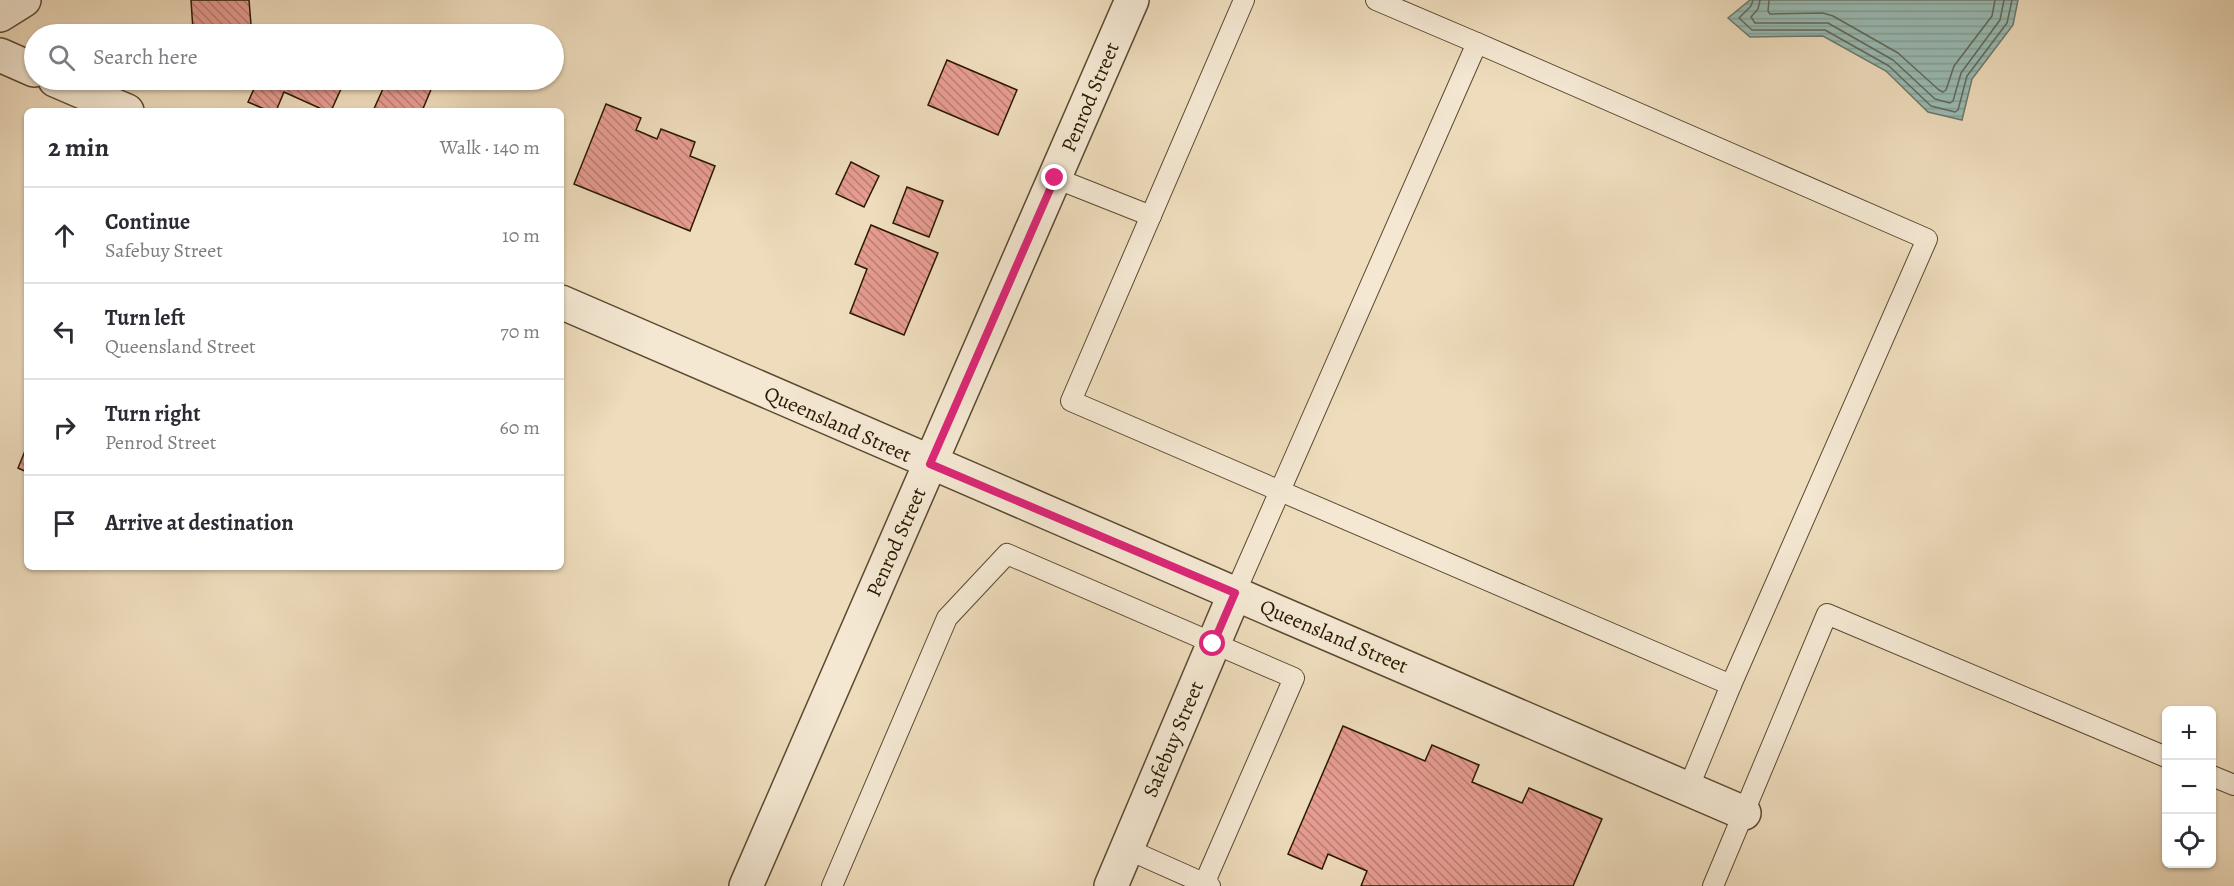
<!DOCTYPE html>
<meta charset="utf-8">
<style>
body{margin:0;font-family:Alegreya,serif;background:#f7f7f7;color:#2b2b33}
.controls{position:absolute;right:18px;bottom:18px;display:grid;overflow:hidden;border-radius:9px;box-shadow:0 2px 4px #0004}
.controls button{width:54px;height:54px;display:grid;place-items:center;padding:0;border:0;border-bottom:2px solid #e1e1e2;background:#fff;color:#2b2b33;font:30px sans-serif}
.stop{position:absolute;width:18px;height:18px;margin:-14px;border:4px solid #db2777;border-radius:50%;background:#fff}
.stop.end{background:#db2777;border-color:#fff;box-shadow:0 2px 6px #0008}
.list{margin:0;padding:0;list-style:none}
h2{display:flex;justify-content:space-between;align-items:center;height:78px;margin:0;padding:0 24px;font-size:26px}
h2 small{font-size:20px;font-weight:400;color:#7c7c81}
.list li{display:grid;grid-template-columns:39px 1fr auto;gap:18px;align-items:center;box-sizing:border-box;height:96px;padding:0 24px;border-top:2px solid #e1e1e2}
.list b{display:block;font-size:22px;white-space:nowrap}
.list p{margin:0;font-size:20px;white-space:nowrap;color:#7c7c81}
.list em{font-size:20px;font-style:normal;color:#7c7c81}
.icon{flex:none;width:33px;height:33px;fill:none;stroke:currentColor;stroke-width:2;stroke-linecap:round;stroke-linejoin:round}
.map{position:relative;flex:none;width:2234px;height:886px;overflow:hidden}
.search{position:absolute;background:#fff;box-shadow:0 2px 4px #0004;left:24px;top:24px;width:540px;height:66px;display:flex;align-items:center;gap:15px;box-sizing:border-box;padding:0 21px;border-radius:33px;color:#7c7c81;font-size:22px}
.panel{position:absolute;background:#fff;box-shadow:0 2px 4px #0004;left:24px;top:108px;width:540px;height:462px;border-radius:9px}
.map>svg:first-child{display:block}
</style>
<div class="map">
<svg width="2234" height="886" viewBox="0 0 2234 886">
<defs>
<pattern id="water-rules" width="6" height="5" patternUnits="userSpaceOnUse" patternTransform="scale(1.5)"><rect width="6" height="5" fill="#99bbb4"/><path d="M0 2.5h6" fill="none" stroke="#84a099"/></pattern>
<pattern id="building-back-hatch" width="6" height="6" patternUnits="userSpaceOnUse" patternTransform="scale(1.5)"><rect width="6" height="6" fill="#e69c91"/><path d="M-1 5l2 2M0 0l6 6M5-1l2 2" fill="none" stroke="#bb7e74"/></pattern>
</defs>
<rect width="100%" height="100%" fill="#eedcbc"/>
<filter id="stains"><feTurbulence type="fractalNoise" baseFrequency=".00333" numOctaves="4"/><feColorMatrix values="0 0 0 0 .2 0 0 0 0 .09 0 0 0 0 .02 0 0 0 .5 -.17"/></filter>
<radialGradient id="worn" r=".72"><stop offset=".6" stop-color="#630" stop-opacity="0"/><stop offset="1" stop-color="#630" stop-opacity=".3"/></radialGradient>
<path fill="url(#water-rules)" stroke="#6d7a6c" stroke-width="1.5" d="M1750,0H2018L2013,25L1972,79L1962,120L1928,112L1886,71L1823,36L1750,37L1728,18Z"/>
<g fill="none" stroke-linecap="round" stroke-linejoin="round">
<g stroke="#626a5a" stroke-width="1.5">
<path d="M1753,0L1751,6L1739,18L1752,30H1825L1889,66L1931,106L1955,112L1958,110L1967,76L2007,23L2012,0"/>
<path d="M1760,0L1758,9L1751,17L1755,23H1828L1893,60L1935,99L1950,103L1953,101L1961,73L2000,20L2004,0"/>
<path d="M1769,0L1768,11L1770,14L1823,13L1833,16L1898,53L1939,90L1943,92L1946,90L1954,66L1992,16L1995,0"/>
</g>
</g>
<g fill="url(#building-back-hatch)" stroke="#2a1801" stroke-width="1.5">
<path d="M191,0H249L251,25L193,30Z"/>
<path d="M282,25L303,34H278Z"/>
<path d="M947,60L1017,90L998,135L928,105Z"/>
<path d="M258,80H345L331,111H326L284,92L276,111H269L248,102Z"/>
<path d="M387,80H435L422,111H373Z"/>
<path d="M606,104L641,118L636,130L657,139L661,129L695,142L690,156L715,166L690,231L574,184Z"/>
<path d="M851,162L879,176L864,207L836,194Z"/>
<path d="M907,187L943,201L929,237L893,223Z"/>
<path d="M871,225L938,253L904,335L850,313L867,269L855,264Z"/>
<path d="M27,446V472L18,468Z"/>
<path d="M1343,726L1425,761L1432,745L1479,765L1472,782L1522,803L1529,788L1602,819L1573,886H1361L1367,871L1328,854L1322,869L1288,854Z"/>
</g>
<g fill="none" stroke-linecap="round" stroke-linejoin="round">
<defs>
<g id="lane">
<path d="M1244,0L1071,401L1731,685"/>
<path d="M1477,43L1927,239L1731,685L1688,789"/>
<path d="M1055,178L1151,216"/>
<path d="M1235,593L1477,43L1376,0"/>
<path d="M2212,776L2234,785"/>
<path d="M1127,849L1210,886"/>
<path d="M832,886L947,618L1007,554L1294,678L1204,884"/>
<path d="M1713,886L1827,614L2166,757"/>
</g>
<g id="street">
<path d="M0,15L24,0"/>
<path d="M0,55L34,70"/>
<path d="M55,80L127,111"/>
<path d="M561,302C954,475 1350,642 1744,813"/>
<path d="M746,886L1132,0"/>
<path d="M1111,886L1235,593"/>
</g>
</defs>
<use href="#lane" stroke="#5b4930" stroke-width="22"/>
<use href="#street" stroke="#5b4930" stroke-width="36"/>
<use href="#lane" stroke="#f4e8d3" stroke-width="20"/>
<use href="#street" stroke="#f4e8d3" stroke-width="33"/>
</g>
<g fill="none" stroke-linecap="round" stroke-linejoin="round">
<path stroke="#db2777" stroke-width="8" d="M1055,178L930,464L1235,593L1213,644"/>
</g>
<g text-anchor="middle" stroke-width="4.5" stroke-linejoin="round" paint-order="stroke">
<g font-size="21" fill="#2a1801" stroke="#f4e8d3">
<text transform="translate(1090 97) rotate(-67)" y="7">Penrod Street</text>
<text transform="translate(838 424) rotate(24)" y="7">Queensland Street</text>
<text transform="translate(896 542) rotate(-66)" y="7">Penrod Street</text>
<text transform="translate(1334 636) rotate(23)" y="7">Queensland Street</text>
<text transform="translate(1173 739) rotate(-67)" y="7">Safebuy Street</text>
</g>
</g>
<rect width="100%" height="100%" filter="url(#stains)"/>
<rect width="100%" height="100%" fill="url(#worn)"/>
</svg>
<div class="controls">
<button>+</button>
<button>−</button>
<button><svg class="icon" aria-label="locate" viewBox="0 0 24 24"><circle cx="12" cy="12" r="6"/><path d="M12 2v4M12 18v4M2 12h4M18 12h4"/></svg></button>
</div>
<div class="stop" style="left:1213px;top:644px"></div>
<div class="stop end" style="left:1055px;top:178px"></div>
<div class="search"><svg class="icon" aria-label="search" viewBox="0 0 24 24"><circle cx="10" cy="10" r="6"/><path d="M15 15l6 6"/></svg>Search here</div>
<section class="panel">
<h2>2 min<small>Walk · 140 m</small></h2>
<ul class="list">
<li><svg class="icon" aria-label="ahead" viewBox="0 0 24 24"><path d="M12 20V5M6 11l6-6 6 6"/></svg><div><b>Continue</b><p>Safebuy Street</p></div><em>10 m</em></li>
<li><svg class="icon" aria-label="left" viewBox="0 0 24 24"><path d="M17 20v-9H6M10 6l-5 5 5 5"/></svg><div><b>Turn left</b><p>Queensland Street</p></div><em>70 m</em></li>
<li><svg class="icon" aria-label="right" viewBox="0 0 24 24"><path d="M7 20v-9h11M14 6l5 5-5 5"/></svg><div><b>Turn right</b><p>Penrod Street</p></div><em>60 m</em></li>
<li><svg class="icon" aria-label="arrive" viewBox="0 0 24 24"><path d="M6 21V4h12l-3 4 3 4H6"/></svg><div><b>Arrive at destination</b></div></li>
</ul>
</section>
</div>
